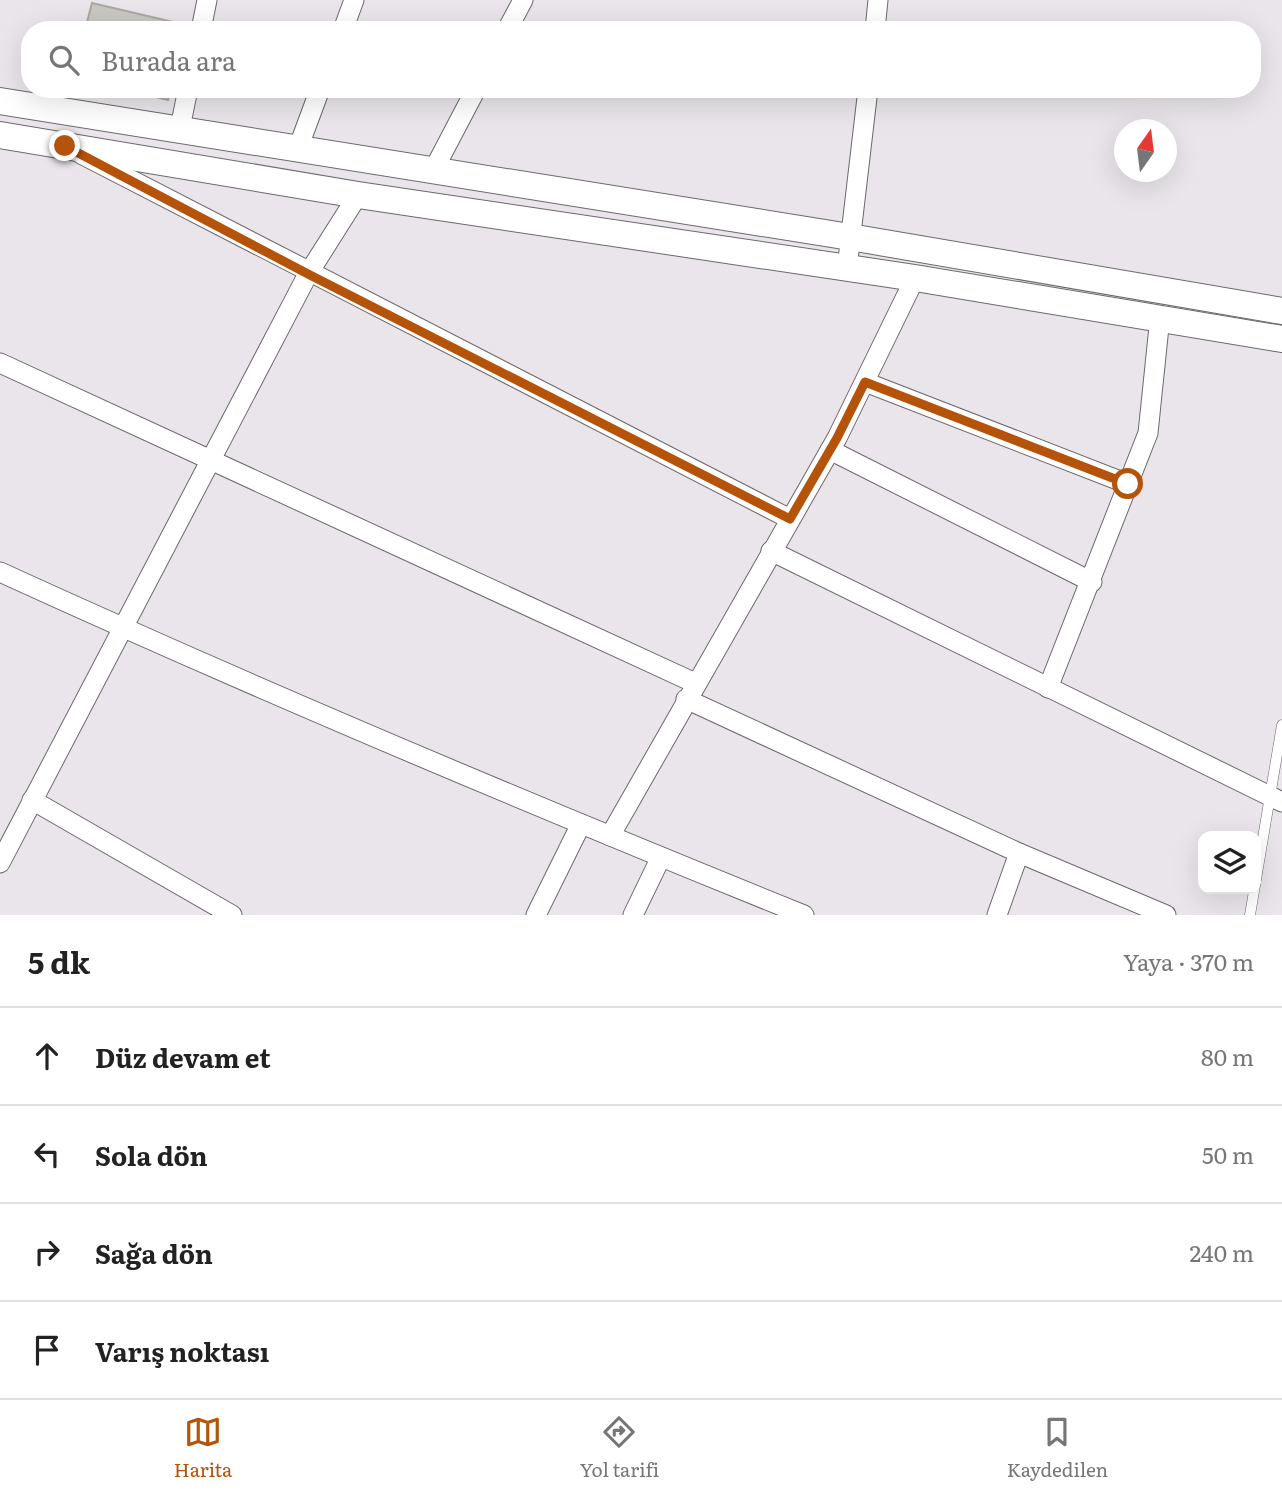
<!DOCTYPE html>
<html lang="tr">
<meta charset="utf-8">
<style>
body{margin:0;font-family:Literata,serif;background:#f6f6f6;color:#222}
.controls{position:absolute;right:21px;bottom:21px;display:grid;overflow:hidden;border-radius:14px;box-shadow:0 7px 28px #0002}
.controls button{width:63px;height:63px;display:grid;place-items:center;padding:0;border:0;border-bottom:2px solid #e0e0e0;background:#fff;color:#222;font:35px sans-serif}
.compass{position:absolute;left:1114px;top:119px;width:63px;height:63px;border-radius:50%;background:#fff;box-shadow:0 7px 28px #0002;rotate:14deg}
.stop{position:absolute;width:21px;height:21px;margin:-16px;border:5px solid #b45309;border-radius:50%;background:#fff}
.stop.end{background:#b45309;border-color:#fff;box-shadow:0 2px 7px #0008}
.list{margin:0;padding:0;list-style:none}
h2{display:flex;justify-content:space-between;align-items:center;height:91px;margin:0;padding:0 28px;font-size:30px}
h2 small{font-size:23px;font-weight:400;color:#767676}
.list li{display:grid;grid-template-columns:46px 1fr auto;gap:21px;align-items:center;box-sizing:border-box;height:98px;padding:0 28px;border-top:2px solid #e0e0e0}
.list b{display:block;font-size:26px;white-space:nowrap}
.list em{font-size:23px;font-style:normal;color:#767676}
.icon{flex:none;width:38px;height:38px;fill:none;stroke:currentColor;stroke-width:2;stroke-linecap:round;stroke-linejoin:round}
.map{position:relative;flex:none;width:1282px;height:915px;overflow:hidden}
.search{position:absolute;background:#fff;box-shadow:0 7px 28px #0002;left:21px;right:21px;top:21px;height:77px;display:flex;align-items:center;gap:18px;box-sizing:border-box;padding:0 24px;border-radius:28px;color:#767676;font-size:26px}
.sheet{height:483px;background:#fff}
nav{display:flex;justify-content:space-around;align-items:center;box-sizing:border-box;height:98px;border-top:2px solid #e0e0e0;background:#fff;font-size:19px;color:#767676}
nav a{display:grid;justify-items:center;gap:4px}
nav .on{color:#b45309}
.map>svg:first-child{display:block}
</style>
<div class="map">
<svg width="1282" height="915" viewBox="0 0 1282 915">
<rect width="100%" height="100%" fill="#e9e5ea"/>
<g fill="#c8c7c2" stroke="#a9a8a3" stroke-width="2">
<path d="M92,3L186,25L185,30H85Z"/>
<path d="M124,89H171L168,100Z"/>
</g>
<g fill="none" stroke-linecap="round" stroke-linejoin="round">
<defs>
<path id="lane" d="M1250,915L1282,725"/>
<g id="street">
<path d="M201,30L207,0"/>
<path d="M343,30L354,0"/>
<path d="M507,30L523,0"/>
<path d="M875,30L878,0"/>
<path d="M180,128L188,89"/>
<path d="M297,151L320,89"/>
<path d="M81,154L790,519"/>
<path d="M433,171L476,89"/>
<path d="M847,268L868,89"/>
<path d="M0,363L695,683"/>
<path d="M865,382L1128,484"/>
<path d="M830,450L1092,582"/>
<path d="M771,551L1282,802"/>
<path d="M0,572C265,693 534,806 804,915"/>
<path d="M1048,688L1148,433L1160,317"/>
<path d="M686,699L1019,853L1166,915"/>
<path d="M32,800L232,915"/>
<path d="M610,836L837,438L915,278"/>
<path d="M0,863L308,274L358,195"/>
<path d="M536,915L581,824"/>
<path d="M633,915L661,857"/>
<path d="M997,915L1019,853"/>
</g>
<g id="secondary">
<path d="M0,101L850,237L1282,311"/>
<path d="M0,135L358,195L915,278L1282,339"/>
</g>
</defs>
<use href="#lane" stroke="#6c686c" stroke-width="11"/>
<use href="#street" stroke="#6c686c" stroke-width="21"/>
<use href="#secondary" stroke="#6c686c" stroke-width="28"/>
<use href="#lane" stroke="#fff" stroke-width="10"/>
<use href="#street" stroke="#fff" stroke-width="19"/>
<use href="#secondary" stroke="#fff" stroke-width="26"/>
</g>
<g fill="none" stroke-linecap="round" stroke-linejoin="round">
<path stroke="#b45309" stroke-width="9" d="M65,146L308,274L790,519L837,438L865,382L1128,484"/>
</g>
</svg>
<div class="controls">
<button><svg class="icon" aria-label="layers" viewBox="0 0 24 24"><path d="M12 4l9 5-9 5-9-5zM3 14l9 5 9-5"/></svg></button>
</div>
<svg class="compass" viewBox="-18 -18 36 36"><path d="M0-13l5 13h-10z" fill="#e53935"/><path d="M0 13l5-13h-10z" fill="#767676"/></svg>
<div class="stop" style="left:1128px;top:484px"></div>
<div class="stop end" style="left:65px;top:146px"></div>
<div class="search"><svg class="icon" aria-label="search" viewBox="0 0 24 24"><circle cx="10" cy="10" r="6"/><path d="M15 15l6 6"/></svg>Burada ara</div>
</div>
<section class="sheet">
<h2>5 dk<small>Yaya · 370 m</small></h2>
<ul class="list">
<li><svg class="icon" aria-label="ahead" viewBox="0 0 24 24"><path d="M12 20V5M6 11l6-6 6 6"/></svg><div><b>Düz devam et</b></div><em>80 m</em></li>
<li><svg class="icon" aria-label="left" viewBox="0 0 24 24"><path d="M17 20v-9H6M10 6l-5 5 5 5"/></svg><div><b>Sola dön</b></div><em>50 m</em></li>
<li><svg class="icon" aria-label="right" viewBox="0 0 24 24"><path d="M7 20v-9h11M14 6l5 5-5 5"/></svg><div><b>Sağa dön</b></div><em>240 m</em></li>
<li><svg class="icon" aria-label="arrive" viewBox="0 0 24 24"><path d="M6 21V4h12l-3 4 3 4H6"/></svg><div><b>Varış noktası</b></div></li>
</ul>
</section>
<nav>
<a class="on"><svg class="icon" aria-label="map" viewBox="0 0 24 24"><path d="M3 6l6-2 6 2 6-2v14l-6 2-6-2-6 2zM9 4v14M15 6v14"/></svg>Harita</a>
<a><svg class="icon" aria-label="directions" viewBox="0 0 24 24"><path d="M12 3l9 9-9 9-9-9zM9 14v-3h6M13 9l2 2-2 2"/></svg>Yol tarifi</a>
<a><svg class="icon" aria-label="saved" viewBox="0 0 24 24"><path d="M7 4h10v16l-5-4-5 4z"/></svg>Kaydedilen</a>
</nav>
